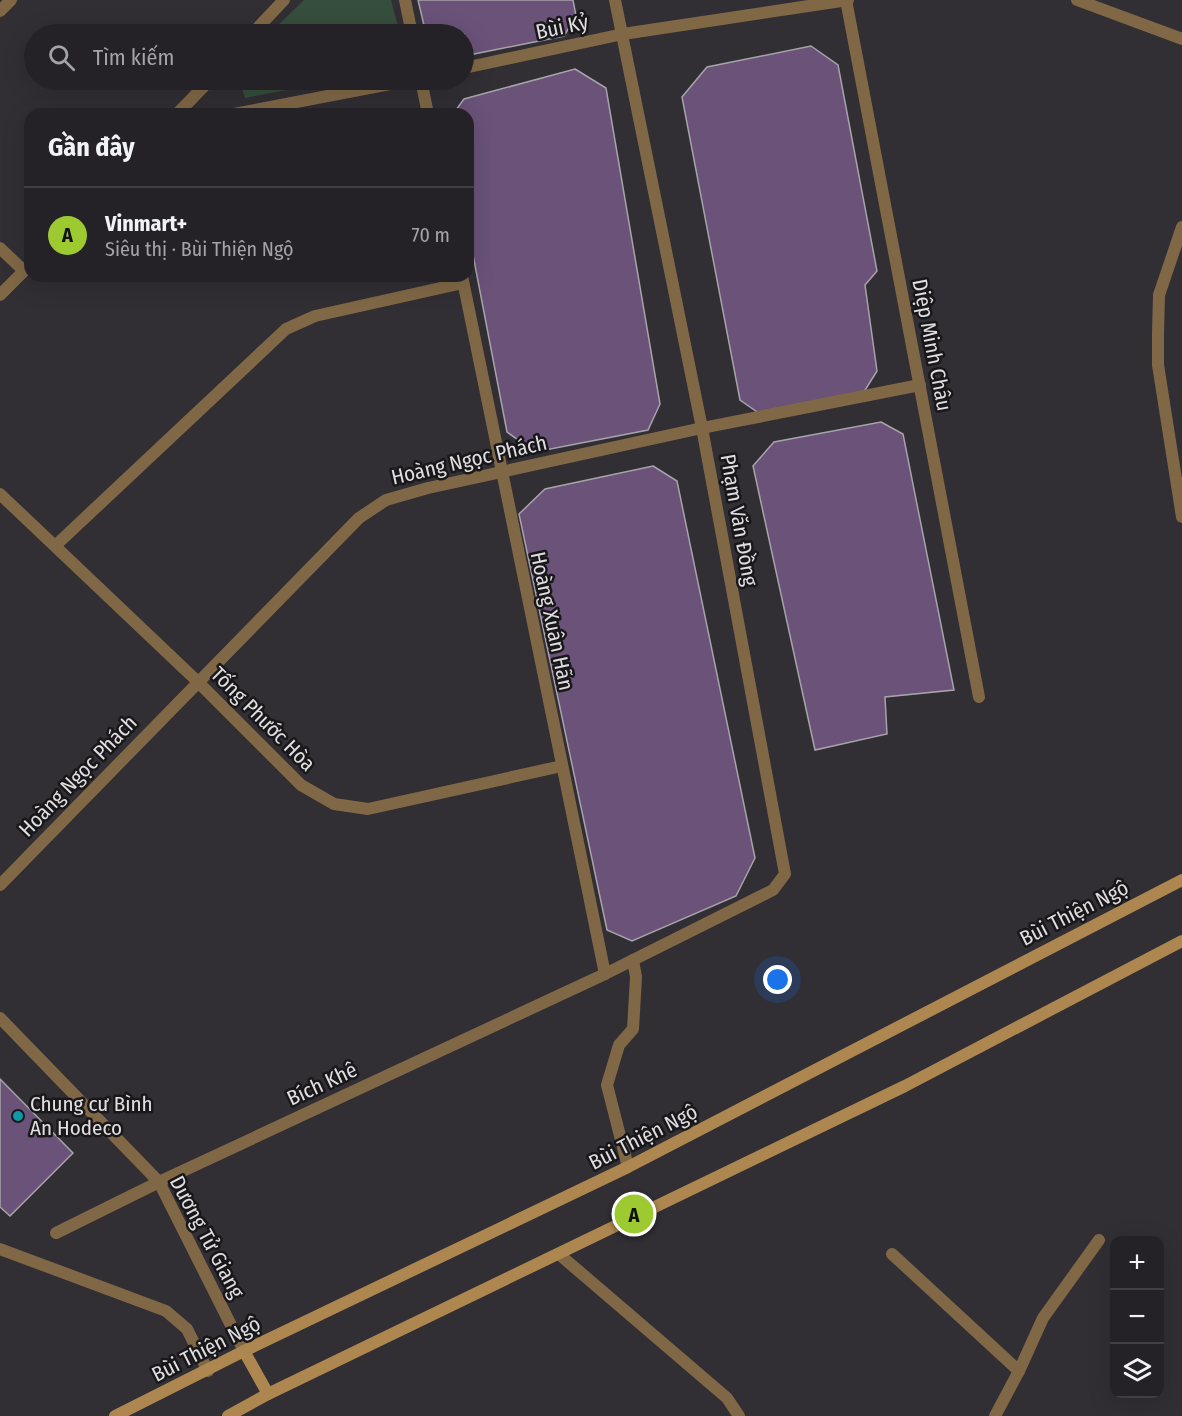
<!DOCTYPE html>
<html lang="vi">
<meta charset="utf-8">
<style>
body{margin:0;font-family:"Fira Sans Condensed",sans-serif;background:#312f33;color:#f1f3f6}
.controls{position:absolute;right:18px;bottom:18px;display:grid;overflow:hidden;border-radius:12px;box-shadow:0 6px 24px #0002}
.controls button{width:54px;height:54px;display:grid;place-items:center;padding:0;border:0;border-bottom:2px solid #423f44;background:#252227;color:#f1f3f6;font:30px sans-serif}
.you{position:absolute;left:778px;top:980px;width:21px;height:21px;margin:-15px;border:4px solid #fff;border-radius:50%;background:#1a73e8;box-shadow:0 0 0 9px #1a73e833}
.badge{display:grid;place-items:center;width:39px;height:39px;border-radius:50%;background:#9dca30;color:#111;font-size:20px;font-weight:700}
.pin{position:absolute;translate:-50% -50%;border:3px solid #fff;box-shadow:0 2px 6px #0006}
.list{margin:0;padding:0;list-style:none}
h2{display:flex;justify-content:space-between;align-items:center;height:78px;margin:0;padding:0 24px;font-size:26px}
h2 small{font-size:20px;font-weight:400;color:#a3a4a7}
.list li{display:grid;grid-template-columns:39px 1fr auto;gap:18px;align-items:center;box-sizing:border-box;height:96px;padding:0 24px;border-top:2px solid #423f44}
.list b{display:block;font-size:22px;white-space:nowrap}
.list p{margin:0;font-size:20px;white-space:nowrap;color:#a3a4a7}
.list em{font-size:20px;font-style:normal;color:#a3a4a7}
.icon{flex:none;width:33px;height:33px;fill:none;stroke:currentColor;stroke-width:2;stroke-linecap:round;stroke-linejoin:round}
.map{position:relative;flex:none;width:1182px;height:1416px;overflow:hidden}
.search{position:absolute;background:#252227;box-shadow:0 6px 24px #0002;left:24px;top:24px;width:450px;height:66px;display:flex;align-items:center;gap:15px;box-sizing:border-box;padding:0 21px;border-radius:33px;color:#a3a4a7;font-size:22px}
.panel{position:absolute;background:#252227;box-shadow:0 6px 24px #0002;left:24px;top:108px;width:450px;height:174px;border-radius:18px}
.map>svg:first-child{display:block}
</style>
<div class="map">
<svg width="1182" height="1416" viewBox="0 0 1182 1416">
<rect width="100%" height="100%" fill="#312e34"/>
<g fill="#364e3c">
<path d="M304,0H391L400,34H269Z"/>
<path d="M239,80H338L245,98Z"/>
</g>
<g fill="#6a5279" stroke="#a7a3aa" stroke-width="1.5">
<path d="M418,0H573L576,16L564,36L464,56V34H426Z"/>
<path d="M811,46L838,65L877,271L865,285L877,371L862,395L763,416L740,400L682,97L707,67Z"/>
<path d="M575,69L606,88L660,404L648,430L535,452L507,432L468,229V114H453L464,99Z"/>
<path d="M881,422L903,434L954,690L885,697L887,734L815,750L753,466L774,442Z"/>
<path d="M653,466L677,481L755,858L736,896L632,941L607,930L519,514L545,489Z"/>
<path d="M0,1079L73,1153L10,1216L0,1207Z"/>
</g>
<g fill="none" stroke-linecap="round" stroke-linejoin="round">
<g stroke="#806846" stroke-width="12">
<path d="M1077,0L1182,39"/>
<path d="M892,1254L1019,1371"/>
</g>
<g stroke="#806846" stroke-width="12">
<path d="M405,0L412,34"/>
<path d="M846,0L979,697"/>
<path d="M0,11L11,0"/>
<path d="M252,34L284,0"/>
<path d="M464,68L623,34L848,0"/>
<path d="M421,80L428,114"/>
<path d="M177,114L210,80"/>
<path d="M234,114L411,80"/>
<path d="M1182,227L1159,295L1158,333V365L1182,517"/>
<path d="M0,248L24,271"/>
<path d="M462,276L605,974"/>
<path d="M0,295L30,265"/>
<path d="M0,494L197,681L301,785L334,804L368,809L562,766"/>
<path d="M55,546L286,329L315,316L463,283"/>
<path d="M0,885L359,518L386,500L428,488L702,428L920,385"/>
<path d="M0,1018L159,1182L244,1351"/>
<path d="M628,1167L607,1085L619,1045L633,1029L636,977L633,960"/>
<path d="M56,1233L159,1182L605,974L773,890L785,874L702,428L615,0"/>
<path d="M0,1249L166,1311L187,1329L208,1371"/>
<path d="M560,1255L727,1398L739,1416"/>
<path d="M995,1416L1019,1371L1043,1318L1099,1240"/>
</g>
<g stroke="#ad874f" stroke-width="12">
<path d="M244,1351L268,1394"/>
<path d="M115,1416L244,1351L628,1167L1182,880"/>
<path d="M228,1416L268,1394L905,1086L1182,941"/>
</g>
</g>
<circle fill="#0f9aa8" stroke="#181719" stroke-width="2" cx="18" cy="1116" r="6"/>
<g text-anchor="middle" stroke-width="5" stroke-linejoin="round" paint-order="stroke">
<g font-size="21" fill="#e1dee2" stroke="#181719">
<text transform="translate(562 27) rotate(-12)" y="7">Bùi Kỷ</text>
<text transform="translate(932 345) rotate(79)" y="7">Diệp Minh Châu</text>
<text transform="translate(469 460) rotate(-13)" y="7">Hoàng Ngọc Phách</text>
<text transform="translate(739 520) rotate(80)" y="7">Phạm Văn Đồng</text>
<text transform="translate(552 621) rotate(78)" y="7">Hoàng Xuân Hãn</text>
<text transform="translate(263 719) rotate(45)" y="7">Tống Phước Hòa</text>
<text transform="translate(78 776) rotate(-46)" y="7">Hoàng Ngọc Phách</text>
<text transform="translate(1074 913) rotate(-27)" y="7">Bùi Thiện Ngộ</text>
<text transform="translate(322 1084) rotate(-25)" y="7">Bích Khê</text>
<text transform="translate(643 1137) rotate(-27)" y="7">Bùi Thiện Ngộ</text>
<text transform="translate(207 1237) rotate(62)" y="7">Dương Tử Giang</text>
<text transform="translate(206 1349) rotate(-27)" y="7">Bùi Thiện Ngộ</text>
</g>
<g font-size="21" fill="#e1dee2" stroke="#181719" text-anchor="start">
<text x="30" y="1111">Chung cư Bình<tspan x="30" dy="24">An Hodeco</tspan></text>
</g>
</g>
</svg>
<div class="controls">
<button>+</button>
<button>−</button>
<button><svg class="icon" aria-label="layers" viewBox="0 0 24 24"><path d="M12 4l9 5-9 5-9-5zM3 14l9 5 9-5"/></svg></button>
</div>
<div class="you"></div>
<div class="pin badge" style="left:634px;top:1214px">A</div>
<div class="search"><svg class="icon" aria-label="search" viewBox="0 0 24 24"><circle cx="10" cy="10" r="6"/><path d="M15 15l6 6"/></svg>Tìm kiếm</div>
<section class="panel">
<h2>Gần đây<small></small></h2>
<ul class="list">
<li><span class="badge">A</span><div><b>Vinmart+</b><p>Siêu thị · Bùi Thiện Ngộ</p></div><em>70 m</em></li>
</ul>
</section>
</div>
